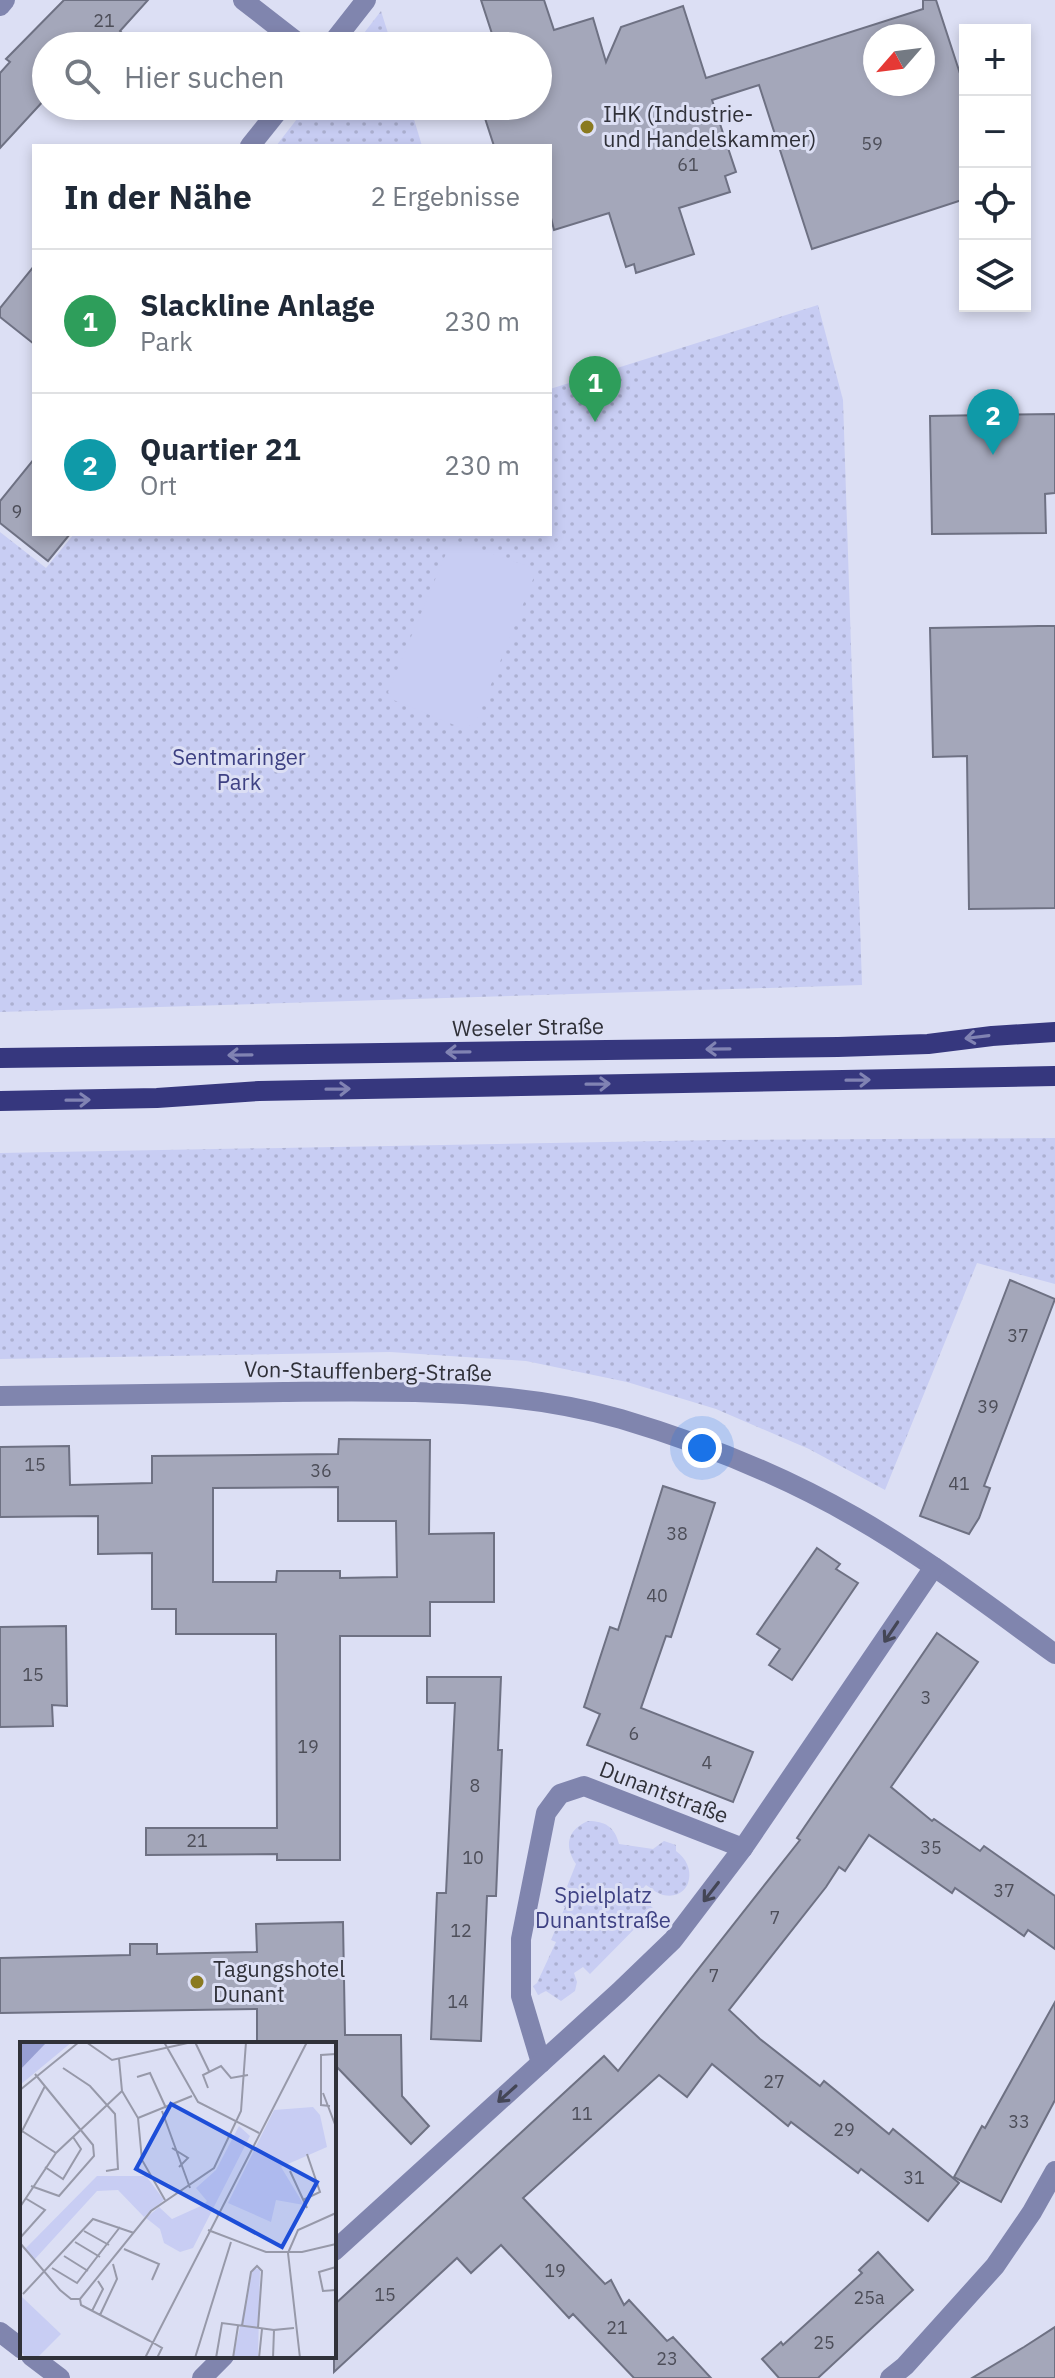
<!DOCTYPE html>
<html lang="de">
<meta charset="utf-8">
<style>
body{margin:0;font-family:"IBM Plex Sans",sans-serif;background:#f6f6f7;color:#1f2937}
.controls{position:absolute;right:24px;top:24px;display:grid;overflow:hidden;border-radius:0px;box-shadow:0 4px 12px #0003}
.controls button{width:72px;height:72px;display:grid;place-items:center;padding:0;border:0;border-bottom:2px solid #e0e1e3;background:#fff;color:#1f2937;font:40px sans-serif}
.compass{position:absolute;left:863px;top:24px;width:72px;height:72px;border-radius:50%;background:#fff;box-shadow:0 4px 12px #0003;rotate:242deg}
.you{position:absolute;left:702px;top:1448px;width:28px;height:28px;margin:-20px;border:6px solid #fff;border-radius:50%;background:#1a73e8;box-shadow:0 0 0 12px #1a73e833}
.badge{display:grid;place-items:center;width:52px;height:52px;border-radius:50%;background:#8a7a20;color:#fff;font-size:26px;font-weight:700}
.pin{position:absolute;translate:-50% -66px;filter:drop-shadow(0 2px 4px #0008)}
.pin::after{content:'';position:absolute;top:42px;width:28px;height:24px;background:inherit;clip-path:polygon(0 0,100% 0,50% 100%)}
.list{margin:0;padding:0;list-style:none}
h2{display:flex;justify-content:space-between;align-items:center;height:104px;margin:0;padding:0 32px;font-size:34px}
h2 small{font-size:26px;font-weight:400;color:#747a83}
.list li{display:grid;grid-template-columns:52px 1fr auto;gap:24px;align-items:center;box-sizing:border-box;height:144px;padding:0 32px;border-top:2px solid #e0e1e3}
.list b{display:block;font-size:30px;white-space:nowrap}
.list p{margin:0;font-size:26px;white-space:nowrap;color:#747a83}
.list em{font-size:26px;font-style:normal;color:#747a83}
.icon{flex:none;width:44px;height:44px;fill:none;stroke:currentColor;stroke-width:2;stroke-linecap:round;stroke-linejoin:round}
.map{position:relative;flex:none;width:1055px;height:2378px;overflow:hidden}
.search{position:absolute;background:#fff;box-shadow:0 4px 12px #0003;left:32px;top:32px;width:520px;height:88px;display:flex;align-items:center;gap:20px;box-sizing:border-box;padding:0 28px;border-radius:44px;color:#747a83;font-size:30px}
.panel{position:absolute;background:#fff;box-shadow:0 4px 12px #0003;left:32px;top:144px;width:520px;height:392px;border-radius:0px}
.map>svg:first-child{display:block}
</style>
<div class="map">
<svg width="1055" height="2378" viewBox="0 0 1055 2378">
<defs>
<pattern id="grass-dots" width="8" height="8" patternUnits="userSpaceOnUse" patternTransform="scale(2)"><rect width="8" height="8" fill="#c8cdf3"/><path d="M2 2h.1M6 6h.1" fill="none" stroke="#acb0d1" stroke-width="1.8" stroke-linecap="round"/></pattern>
</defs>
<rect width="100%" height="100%" fill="#dcdff4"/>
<g fill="url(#grass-dots)">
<path d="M381,11L392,46H354Z"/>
<path d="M307,106H410L422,146H276Z"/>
<path d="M818,305L843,400L862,985L0,1012V532L46,568L74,534H550V389Z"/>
<path d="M1055,1138V1284L977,1263L885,1490L809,1449L716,1409L627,1382L526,1361L390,1352L0,1359V1153L718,1140Z"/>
<path d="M588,1821C605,1821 615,1827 619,1844L653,1849L664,1841L676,1845V1851C699,1867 691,1901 663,1895C656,1893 651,1888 646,1885L638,1894L654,1909L590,1974L583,1967L574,1973L577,1982L575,1991L561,2001L546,1991L538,1995L533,1986L537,1983L556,1942L551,1940L565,1907L560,1904L576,1864C564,1846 567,1830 588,1821Z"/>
</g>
<path fill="#c8cdf3" d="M456,541L530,567L534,577L476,722L464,729L391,699L388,692L450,544Z"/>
<g fill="#a4a7ba" stroke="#6e7183" stroke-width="2" fill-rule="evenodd">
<path d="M64,0H148L120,31L135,46H46V98L0,148V73L10,62L6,59Z"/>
<path d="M481,0H544L554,30L593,18L606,62L621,27L683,6L706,78L923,9V0H936L965,89V199L812,249L759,85L712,100L736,172L725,176L730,192L679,208L694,254L636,273L634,264L626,267L609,213L554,230L550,214V146H494L481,106H538V46H496ZM875,36H923V84H875Z"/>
<path d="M34,266V344L0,317V308Z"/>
<path d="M1055,414V493L1045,494L1046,533L932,534L930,416Z"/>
<path d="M34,459V534H70L48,561L0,523V501Z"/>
<path d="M1039,626H1055V908L969,909L967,756L933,757L930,628Z"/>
<path d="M1010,1280L1055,1299L984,1486L990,1488L979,1518L969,1534L920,1516Z"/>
<path d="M339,1439L430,1440L429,1534L494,1533V1602H430V1636H340V1860H277V1854L146,1855V1828H277L276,1634H176V1609H152V1553L98,1554V1516L0,1517V1447L69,1446L70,1485L152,1483V1456L338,1454ZM338,1487V1521H396L397,1577L340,1578V1571H277L276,1582H213V1488Z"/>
<path d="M663,1486L715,1503L671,1637L666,1636L641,1708L753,1752L733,1802L587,1745L600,1714L584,1707L610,1627L618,1630Z"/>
<path d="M817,1548L840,1564L836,1569L858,1583L792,1680L769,1665L780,1649L757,1634Z"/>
<path d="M66,1626L67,1706L52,1705L53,1726L0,1727V1627Z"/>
<path d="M937,1633L978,1662L891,1787L932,1821L934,1819L980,1851L984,1846L1055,1896V1949L1028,1930L1024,1936L955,1888L952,1893L869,1835L845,1871L839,1867L826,1887L729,2010L760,2039L820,2086L824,2081L889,2134L893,2129L959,2183L928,2221L861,2169L858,2173L791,2122L788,2126L712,2064L687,2097L659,2075L523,2198L605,2284L611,2280L624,2305L629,2300L667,2341L673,2337L711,2378H634L573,2314L569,2318L501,2245L471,2273L457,2258L334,2372V2305L604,2056L618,2071L800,1840L797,1838Z"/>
<path d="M427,1677H501L498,1750H502L496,1896H487L481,2041L431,2039L437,1893H446L455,1703H427Z"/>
<path d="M343,1922L345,2035H401L402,2096L429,2126L411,2144L334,2064V2044H257V2009L0,2013V1958L130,1955V1944H157V1954L257,1952L256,1924Z"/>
<path d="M1055,2002V2100L1001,2202L954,2177L982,2126L985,2128Z"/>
<path d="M878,2252L913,2290L818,2378H779L762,2359L781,2342L783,2345L862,2273L859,2270Z"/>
<path d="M1055,2327V2378H972L1024,2347Z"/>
</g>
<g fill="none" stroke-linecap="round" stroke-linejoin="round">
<g stroke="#8085ae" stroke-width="20">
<path d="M243,0L302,46"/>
<path d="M0,6L5,0"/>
<path d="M330,46L366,0"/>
<path d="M250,146L282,106"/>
<path d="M0,1396C95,1394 190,1393 284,1392C397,1391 512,1388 621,1419C702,1443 782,1475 855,1517C925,1557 990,1607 1055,1654"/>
<path d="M541,2063L521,1996V1939L546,1813L560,1794L584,1786L743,1848"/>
<path d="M334,2251L619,1992L673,1940L743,1848L934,1567"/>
<path d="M0,2332L22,2349"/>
<path d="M31,2356L60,2378"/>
<path d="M202,2378L224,2356"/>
<path d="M890,2378L905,2366L995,2266L1032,2212L1055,2171"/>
</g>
<g stroke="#36377e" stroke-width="20">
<path d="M0,1058L838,1047L928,1044L992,1036L1055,1032"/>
<path d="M0,1101L157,1098L259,1091L1055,1076"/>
</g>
</g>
<defs><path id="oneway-shaft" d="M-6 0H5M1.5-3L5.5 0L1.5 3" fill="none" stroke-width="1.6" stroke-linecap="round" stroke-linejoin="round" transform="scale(2)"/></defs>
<g stroke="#8183b3">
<use href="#oneway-shaft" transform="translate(977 1037) rotate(173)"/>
<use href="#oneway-shaft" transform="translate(718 1049) rotate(179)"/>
<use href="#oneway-shaft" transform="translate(458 1052) rotate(179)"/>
<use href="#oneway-shaft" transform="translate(240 1055) rotate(179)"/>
<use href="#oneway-shaft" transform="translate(858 1080) rotate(-1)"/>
<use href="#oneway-shaft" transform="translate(598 1084) rotate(-1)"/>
<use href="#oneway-shaft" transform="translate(338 1089) rotate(-1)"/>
<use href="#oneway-shaft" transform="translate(78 1100) rotate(-1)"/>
</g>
<g stroke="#444656">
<use href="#oneway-shaft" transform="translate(891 1632) rotate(124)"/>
<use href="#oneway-shaft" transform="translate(711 1892) rotate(128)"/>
<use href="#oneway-shaft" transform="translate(507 2094) rotate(138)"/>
</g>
<g fill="#8a7a20" stroke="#dcdff4" stroke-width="3">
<circle cx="587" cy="127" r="8"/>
<circle cx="197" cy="1982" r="8"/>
</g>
<g text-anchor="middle" stroke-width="6" stroke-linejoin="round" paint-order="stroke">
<g font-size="18" fill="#4d4e59">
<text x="104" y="27">21</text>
<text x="872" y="150">59</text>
<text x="688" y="171">61</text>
<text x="17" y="518">9</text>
<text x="1018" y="1342">37</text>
<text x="988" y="1413">39</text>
<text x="35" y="1471">15</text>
<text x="321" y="1477">36</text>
<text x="959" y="1490">41</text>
<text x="677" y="1540">38</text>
<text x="657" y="1602">40</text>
<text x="33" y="1681">15</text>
<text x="926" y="1704">3</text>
<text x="634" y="1740">6</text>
<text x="308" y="1753">19</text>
<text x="707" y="1769">4</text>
<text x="475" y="1792">8</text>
<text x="197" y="1847">21</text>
<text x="931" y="1854">35</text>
<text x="473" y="1864">10</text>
<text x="1004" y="1897">37</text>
<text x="775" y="1924">7</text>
<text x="461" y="1937">12</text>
<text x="714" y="1982">7</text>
<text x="458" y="2008">14</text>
<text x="774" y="2088">27</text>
<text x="582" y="2120">11</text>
<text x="1019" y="2128">33</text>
<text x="844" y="2136">29</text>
<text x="914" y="2184">31</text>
<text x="555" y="2277">19</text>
<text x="385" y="2301">15</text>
<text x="869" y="2304">25a</text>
<text x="617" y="2334">21</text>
<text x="824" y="2349">25</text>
<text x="667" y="2365">23</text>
</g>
<g font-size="22" fill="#303139" stroke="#dcdff4" text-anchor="start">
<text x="603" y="122">IHK (Industrie-<tspan x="603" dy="25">und Handelskammer)</tspan></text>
<text x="213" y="1977">Tagungshotel<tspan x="213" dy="25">Dunant</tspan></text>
</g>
<g font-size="22" fill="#3e4183" stroke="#dcdff4">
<text x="239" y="765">Sentmaringer<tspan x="239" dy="25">Park</tspan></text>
<text x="603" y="1903">Spielplatz<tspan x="603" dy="25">Dunantstraße</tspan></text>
</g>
<g font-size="22" fill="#303139" stroke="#dcdff4">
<text transform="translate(528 1027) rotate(-1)" y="8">Weseler Straße</text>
<text transform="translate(368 1371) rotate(1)" y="8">Von-Stauffenberg-Straße</text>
<text transform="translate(664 1792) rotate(21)" y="8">Dunantstraße</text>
</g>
</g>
<g transform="translate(20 2042)">
<rect width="316" height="316" fill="#dcdff4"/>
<path d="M27,0H52L0,43V28ZM293,65L300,73L307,105L261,125L284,163L256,158L251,180L208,161L254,68ZM219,84L230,94L173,206L160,210L144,201L140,187L126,176L139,165L152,177L183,163L187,159L176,146L196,128ZM77,134H126L144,158L124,175L98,148L77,149L14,218L5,207ZM233,226L240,227L238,316H213Z" fill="#c8cdf3"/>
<path d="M2,255L41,292L17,316H6L0,308Z" fill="#c8cdf3"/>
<path d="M0,0H27L0,28Z" fill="#979ed3"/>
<path fill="none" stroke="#9799a9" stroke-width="2" d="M66,0L92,18L172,0M144,0L178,60L239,91M175,0L189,29M99,17L102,49L118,76L122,118L145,158M43,26L70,44L95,72L98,127L86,129M117,35L130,31L146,66M188,46L183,33L201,24L211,36L228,33M0,48L59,0M303,51L316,85M310,64L301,63V13L316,12M142,69L170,146M118,76L172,54M2,89L36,111M0,93L25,44M152,106L168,116L159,125M25,125L43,137L61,107L53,95M270,129L287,166M11,144L39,154L74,114L73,103L15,32M283,158L300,150L287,112M0,165L36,111L102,49M188,188L246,210H282L316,202M64,189L89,203M0,196L25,168L5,156M55,200L80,215M0,201L40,248L51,257H60M104,207L139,222L132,238M44,214L68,229M316,225L299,230L303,249L316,248M32,226L57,241L100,185M3,252L73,177L114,191M60,257L131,169L194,126L221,69L226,0M60,257L61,263L130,299M72,269L83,247L78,239M80,273L97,237L93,222M222,284L231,230L237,224L242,229L238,286M130,299L142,306L137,316M125,316L287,0M175,316L211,200M196,316L202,281L254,288M213,316L218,284M239,316L242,287M253,316L254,288L274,286M280,316L268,211L278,188L316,171"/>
<path fill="#1d4ed8" fill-opacity="0.15" stroke="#1d4ed8" stroke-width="4" d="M151,62L297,140L262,205L116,127Z"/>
<rect width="316" height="316" fill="none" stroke="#303139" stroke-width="4"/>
</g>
</svg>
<div class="controls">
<button>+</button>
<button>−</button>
<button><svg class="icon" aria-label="locate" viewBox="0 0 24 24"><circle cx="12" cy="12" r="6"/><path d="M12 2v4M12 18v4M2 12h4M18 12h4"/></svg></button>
<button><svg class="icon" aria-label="layers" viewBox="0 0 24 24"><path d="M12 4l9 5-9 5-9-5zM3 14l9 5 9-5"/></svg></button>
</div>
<svg class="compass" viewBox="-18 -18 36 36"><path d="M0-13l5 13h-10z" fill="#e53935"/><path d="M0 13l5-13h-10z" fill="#747a83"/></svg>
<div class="you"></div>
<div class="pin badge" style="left:595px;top:422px;background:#2e9e5b">1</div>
<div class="pin badge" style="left:993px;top:455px;background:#0f9aa8">2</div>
<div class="search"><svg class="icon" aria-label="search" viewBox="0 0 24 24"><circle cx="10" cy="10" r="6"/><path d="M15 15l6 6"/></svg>Hier suchen</div>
<section class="panel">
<h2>In der Nähe<small>2 Ergebnisse</small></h2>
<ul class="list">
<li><span class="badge" style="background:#2e9e5b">1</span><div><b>Slackline Anlage</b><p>Park</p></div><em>230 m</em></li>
<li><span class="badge" style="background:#0f9aa8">2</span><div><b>Quartier 21</b><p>Ort</p></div><em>230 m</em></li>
</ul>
</section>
</div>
